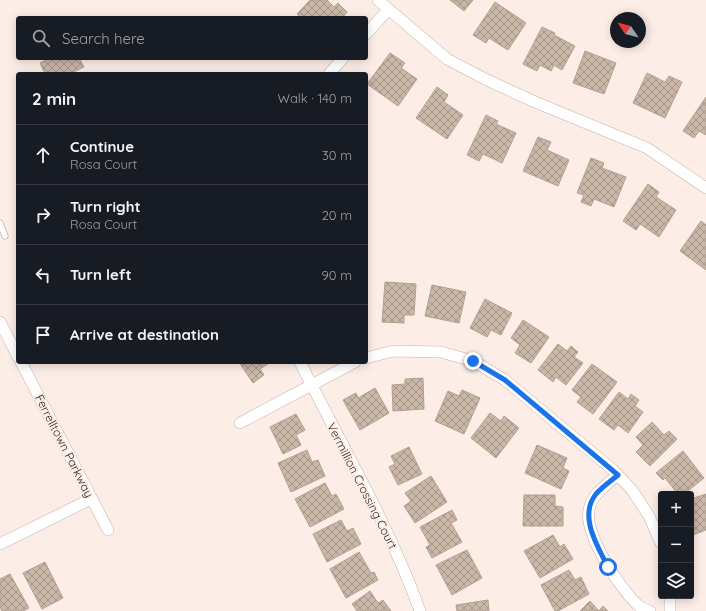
<!DOCTYPE html>
<meta charset="utf-8">
<style>
body{margin:0;font-family:Quicksand,sans-serif;background:#242831;color:#f1f3f6}
.controls{position:absolute;right:12px;bottom:12px;display:grid;overflow:hidden;border-radius:4px;box-shadow:0 2px 10px #0003}
.controls button{width:36px;height:36px;display:grid;place-items:center;padding:0;border:0;border-bottom:1px solid #363941;background:#171b24;color:#f1f3f6;font:20px sans-serif}
.compass{position:absolute;left:610px;top:12px;width:36px;height:36px;border-radius:50%;background:#171b24;box-shadow:0 2px 10px #0003;rotate:305deg}
.stop{position:absolute;width:12px;height:12px;margin:-9px;border:3px solid #1a73e8;border-radius:50%;background:#fff}
.stop.end{background:#1a73e8;border-color:#fff;box-shadow:0 1px 4px #0008}
.list{margin:0;padding:0;list-style:none}
h2{display:flex;justify-content:space-between;align-items:center;height:52px;margin:0;padding:0 16px;font-size:17px}
h2 small{font-size:13px;font-weight:400;color:#9ea1a6}
.list li{display:grid;grid-template-columns:26px 1fr auto;gap:12px;align-items:center;box-sizing:border-box;height:60px;padding:0 16px;border-top:1px solid #363941}
.list b{display:block;font-size:15px;white-space:nowrap}
.list p{margin:0;font-size:13px;white-space:nowrap;color:#9ea1a6}
.list em{font-size:13px;font-style:normal;color:#9ea1a6}
.icon{flex:none;width:22px;height:22px;fill:none;stroke:currentColor;stroke-width:2;stroke-linecap:round;stroke-linejoin:round}
.map{position:relative;flex:none;width:706px;height:611px;overflow:hidden}
.search{position:absolute;background:#171b24;box-shadow:0 2px 10px #0003;left:16px;top:16px;width:352px;height:44px;display:flex;align-items:center;gap:10px;box-sizing:border-box;padding:0 14px;border-radius:4px;color:#9ea1a6;font-size:15px}
.panel{position:absolute;background:#171b24;box-shadow:0 2px 10px #0003;left:16px;top:72px;width:352px;height:292px;border-radius:4px}
.map>svg:first-child{display:block}
</style>
<div class="map">
<svg width="706" height="611" viewBox="0 0 706 611">
<defs>
<pattern id="building-cross-hatch" width="8" height="8" patternUnits="userSpaceOnUse"><rect width="8" height="8" fill="#cab7a8"/><path d="M0 0l8 8M0 8l8-8" fill="none" stroke="#a59589"/></pattern>
</defs>
<rect width="100%" height="100%" fill="#fcede7"/>
<g fill="url(#building-cross-hatch)" stroke="#b3a092">
<path d="M310,0H327L334,7L338,3L347,12L342,18H301L297,14Z"/>
<path d="M450,0H473L464,11Z"/>
<path d="M495,2L526,23L508,50L489,38L486,43L473,35Z"/>
<path d="M542,27L555,33L554,35L575,46L562,70L554,65L551,71L540,65L537,71L523,64Z"/>
<path d="M585,51L616,63L604,94L573,83Z"/>
<path d="M390,53L405,63L401,68L417,79L398,106L367,84Z"/>
<path d="M51,58H79L84,67L69,74H45L40,63Z"/>
<path d="M647,73L665,82L669,76L682,82L665,118L633,103Z"/>
<path d="M437,87L448,95L444,102L463,115L447,139L416,118Z"/>
<path d="M706,97V135L699,131L694,138L683,131Z"/>
<path d="M486,115L498,121L496,124L516,133L502,163L483,154L479,161L467,155Z"/>
<path d="M538,137L551,142L547,150L569,160L558,186L523,171Z"/>
<path d="M591,158L604,163L602,168L626,177L614,207L594,199L591,206L581,202L584,195L577,193Z"/>
<path d="M648,184L659,192L656,197L676,210L659,237L640,224L636,230L623,221Z"/>
<path d="M701,221L706,225V270L680,251Z"/>
<path d="M385,282L416,284L414,315H404V323L382,322Z"/>
<path d="M432,285L466,292L459,323L425,316Z"/>
<path d="M485,299L512,313L501,335L491,330L487,337L470,328Z"/>
<path d="M523,320L549,337L531,363L515,353L520,345L511,338Z"/>
<path d="M558,344L567,351L571,346L578,352L574,357L583,363L566,385L556,377L553,382L538,370Z"/>
<path d="M239,362H269V363L260,369L264,375L253,383Z"/>
<path d="M592,364L617,382L593,414L577,402L581,397L572,390Z"/>
<path d="M423,378L424,409L393,411L392,385L405,384V379Z"/>
<path d="M375,388L389,413L360,430L343,400L356,393L358,398Z"/>
<path d="M462,390L480,398L464,434L435,421L448,391L459,396Z"/>
<path d="M619,392L628,399L631,394L639,400L635,406L643,412L628,433L618,425L614,430L599,419Z"/>
<path d="M490,413L501,421L504,416L519,428L496,458L471,438Z"/>
<path d="M296,414L305,430L296,435L301,445L283,454L270,427Z"/>
<path d="M652,422L664,435L669,431L677,439L650,466L636,452L643,445L636,437Z"/>
<path d="M537,445L567,458L563,468L569,471L561,489L525,473Z"/>
<path d="M409,447L422,474L398,485L389,467L395,464L391,456Z"/>
<path d="M307,450L312,462L318,460L325,476L291,492L278,463Z"/>
<path d="M683,451L704,478L684,494H678L665,478L663,480L656,473Z"/>
<path d="M431,476L447,502L415,523L404,506L411,501L405,493Z"/>
<path d="M325,483L332,496L336,494L344,509L310,527L295,499Z"/>
<path d="M706,494V530L693,535L691,531V499Z"/>
<path d="M524,495H555V506L563,507V526H523Z"/>
<path d="M452,510L457,520L451,523L462,542L432,558L426,547L430,545L420,527Z"/>
<path d="M341,520L347,531L353,528L361,544L327,562L313,534Z"/>
<path d="M553,535L560,547L564,544L573,559L540,578L524,551Z"/>
<path d="M467,550L482,578L452,595L436,565Z"/>
<path d="M359,552L371,573L374,572L378,580L346,598L330,569Z"/>
<path d="M45,562L63,598L42,609L23,573Z"/>
<path d="M569,570L575,580L581,577L589,594L558,611H555L541,585Z"/>
<path d="M10,574L29,608L24,611H2L0,607V579Z"/>
<path d="M370,591L378,603L383,600L391,611H357L352,604Z"/>
<path d="M488,600L489,611H457L456,605Z"/>
<path d="M590,601L599,611L603,606L608,611H580Z"/>
</g>
<g fill="none" stroke-linecap="round" stroke-linejoin="round">
<defs>
<path id="lane" d="M0,223L5,236"/>
<g id="street">
<path d="M378,0L447,59L485,79L535,102L647,148L706,188"/>
<path d="M366,34L388,10"/>
<path d="M329,74L343,58"/>
<path d="M0,322L18,357"/>
<path d="M366,358L393,351L441,352L473,361L505,380L613,470L632,490L649,516L661,543"/>
<path d="M21,362L108,530"/>
<path d="M300,362C341,444 389,525 420,611"/>
<path d="M240,423L355,362"/>
<path d="M618,475C606,485 592,494 589,510C584,534 621,591 639,606C643,609 646,610 650,611"/>
<path d="M0,544L91,499"/>
<path d="M670,596V611"/>
</g>
</defs>
<use href="#lane" stroke="#c7b0a7" stroke-width="7"/>
<use href="#street" stroke="#c7b0a7" stroke-width="12"/>
<use href="#lane" stroke="#fff" stroke-width="5.5"/>
<use href="#street" stroke="#fff" stroke-width="11"/>
</g>
<g fill="none" stroke-linecap="round" stroke-linejoin="round">
<path stroke="#1a73e8" stroke-width="5" d="M473,361L505,380L618,475C611,481 602,487 596,494C578,516 598,547 608,567"/>
</g>
<g text-anchor="middle" stroke-width="4" stroke-linejoin="round" paint-order="stroke">
<g font-size="12" fill="#332a27" stroke="#fcede7">
<text transform="translate(64 446) rotate(63)" y="4">Ferrelltown Parkway</text>
<text transform="translate(362 486) rotate(63)" y="4">Vermillion Crossing Court</text>
</g>
</g>
</svg>
<div class="controls">
<button>+</button>
<button>−</button>
<button><svg class="icon" aria-label="layers" viewBox="0 0 24 24"><path d="M12 4l9 5-9 5-9-5zM3 14l9 5 9-5"/></svg></button>
</div>
<svg class="compass" viewBox="-18 -18 36 36"><path d="M0-13l5 13h-10z" fill="#e53935"/><path d="M0 13l5-13h-10z" fill="#9ea1a6"/></svg>
<div class="stop" style="left:608px;top:567px"></div>
<div class="stop end" style="left:473px;top:361px"></div>
<div class="search"><svg class="icon" aria-label="search" viewBox="0 0 24 24"><circle cx="10" cy="10" r="6"/><path d="M15 15l6 6"/></svg>Search here</div>
<section class="panel">
<h2>2 min<small>Walk · 140 m</small></h2>
<ul class="list">
<li><svg class="icon" aria-label="ahead" viewBox="0 0 24 24"><path d="M12 20V5M6 11l6-6 6 6"/></svg><div><b>Continue</b><p>Rosa Court</p></div><em>30 m</em></li>
<li><svg class="icon" aria-label="right" viewBox="0 0 24 24"><path d="M7 20v-9h11M14 6l5 5-5 5"/></svg><div><b>Turn right</b><p>Rosa Court</p></div><em>20 m</em></li>
<li><svg class="icon" aria-label="left" viewBox="0 0 24 24"><path d="M17 20v-9H6M10 6l-5 5 5 5"/></svg><div><b>Turn left</b></div><em>90 m</em></li>
<li><svg class="icon" aria-label="arrive" viewBox="0 0 24 24"><path d="M6 21V4h12l-3 4 3 4H6"/></svg><div><b>Arrive at destination</b></div></li>
</ul>
</section>
</div>
